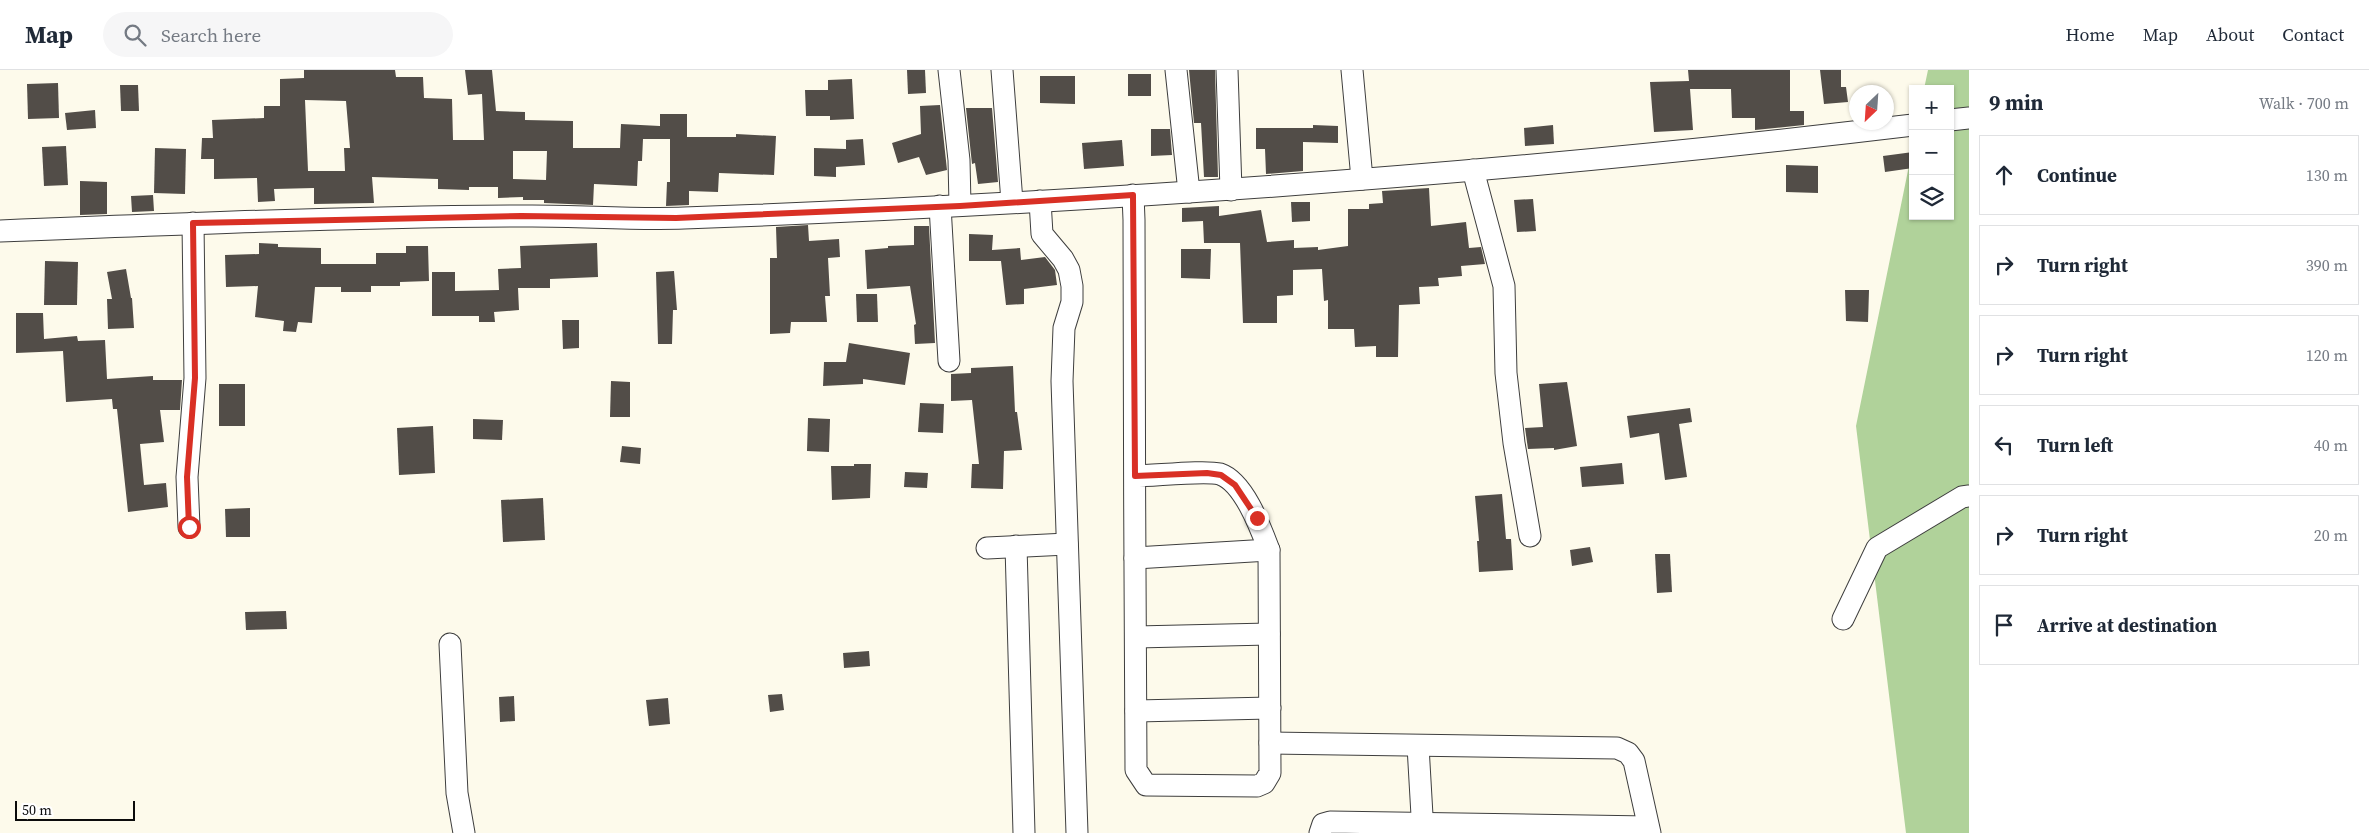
<!DOCTYPE html>
<meta charset="utf-8">
<style>
body{margin:0;font-family:"Source Serif 4",serif;background:#f6f6f7;color:#1f2937}
.controls{position:absolute;right:15px;top:15px;display:grid;overflow:hidden;border-radius:0px;box-shadow:0 1px 4px #0004}
.controls button{width:45px;height:45px;display:grid;place-items:center;padding:0;border:0;border-bottom:1px solid #e0e1e3;background:#fff;color:#1f2937;font:25px sans-serif}
.compass{position:absolute;left:1849px;top:15px;width:45px;height:45px;border-radius:50%;background:#fff;box-shadow:0 1px 4px #0004;rotate:205deg}
.scale{position:absolute;left:15px;bottom:12px;width:120px;box-sizing:border-box;padding-left:5px;border:2px solid #0b0b0b;border-top:0;font-size:14px;line-height:18px;white-space:nowrap;color:#0b0b0b;-webkit-text-stroke:4px #fff;paint-order:stroke}
.stop{position:absolute;width:15px;height:15px;margin:-11px;border:4px solid #d93025;border-radius:50%;background:#fff}
.stop.end{background:#d93025;border-color:#fff;box-shadow:0 1px 5px #0008}
.list{margin:0;padding:0;list-style:none}
h2{display:flex;justify-content:space-between;align-items:center;height:65px;margin:0;padding:0 20px;font-size:21px}
h2 small{font-size:16px;font-weight:400;color:#747a83}
.list li{display:grid;grid-template-columns:32px 1fr auto;gap:15px;align-items:center;box-sizing:border-box;height:80px;margin:0 10px 10px;padding:0 10px;border:1px solid #e0e1e3;border-radius:0px}
.list b{display:block;font-size:19px;white-space:nowrap}
.list em{font-size:16px;font-style:normal;color:#747a83}
.icon{flex:none;width:28px;height:28px;fill:none;stroke:currentColor;stroke-width:2;stroke-linecap:round;stroke-linejoin:round}
.map{position:relative;flex:none;width:1969px;height:763px;overflow:hidden}
header{display:flex;align-items:center;gap:30px;box-sizing:border-box;height:70px;padding:0 25px;background:#fff;border-bottom:1px solid #e0e1e3}
header strong{font-size:24px}
nav{display:flex;gap:28px;margin-inline-start:auto;font-size:18px}
.search{width:350px;height:45px;background:#f6f6f7;display:flex;align-items:center;gap:12px;box-sizing:border-box;padding:0 18px;border-radius:28px;color:#747a83;font-size:19px}
main{display:flex}
aside{flex:1;background:#fff}
.map>svg:first-child{display:block}
</style>
<header>
<strong>Map</strong>
<div class="search"><svg class="icon" aria-label="search" viewBox="0 0 24 24"><circle cx="10" cy="10" r="6"/><path d="M15 15l6 6"/></svg>Search here</div>
<nav><a>Home</a><a>Map</a><a>About</a><a>Contact</a></nav>
</header>
<main>
<div class="map">
<svg width="1969" height="763" viewBox="0 0 1969 763">
<rect width="100%" height="100%" fill="#fdfaeb"/>
<path fill="#b0d29a" d="M1928,0H1969V763H1906L1856,356L1913,76V146H1950V19H1924Z"/>
<g fill="#524d48" fill-rule="evenodd">
<path d="M304,0H395L396,7H423L424,28L452,29L453,70H484L482,24L468,25L465,0H492L496,41L525,42V50L573,51V78H620L621,54L660,56V44H687V67H736V64L776,66L774,105L719,103L718,122L689,121V135L666,136L667,112H670V69H643L642,91H638L637,116L594,114L593,135L544,133V130H523V127L498,128V117H469V120L438,119V109L372,107L374,133L314,134V118L274,119L275,131L258,132L257,108L214,109V89H201L202,68H213L212,50L264,48V36H280V9L304,8ZM305,30L346,31L350,78H344L345,101H308ZM513,81H547L546,110L513,109Z"/>
<path d="M907,0H925L926,23L908,24Z"/>
<path d="M1189,0H1215L1218,107H1204L1201,53H1194Z"/>
<path d="M1688,0H1790V41H1804V55L1755,60V48H1732L1731,19H1690L1693,60L1654,62L1650,12L1689,11Z"/>
<path d="M1820,0H1841V17H1846L1848,32L1824,34Z"/>
<rect x="1128" y="4" width="23" height="22"/>
<path d="M1040,6H1075V34L1040,33Z"/>
<path d="M852,9L854,49L830,50V46H806L805,20H828V10Z"/>
<path d="M58,13L59,48L28,49L27,14Z"/>
<path d="M120,15H138L139,41H121Z"/>
<path d="M940,35L947,100L926,105L919,87L898,93L892,73L921,64L920,36Z"/>
<path d="M966,38H992L998,112L978,114L975,93L972,94Z"/>
<path d="M95,40L96,58L67,60L65,43Z"/>
<path d="M1313,55L1338,56V73L1303,72V101L1266,104L1265,79H1256V58H1313Z"/>
<path d="M1553,55L1554,74L1525,76L1524,58Z"/>
<path d="M1151,59H1170L1172,85L1151,86Z"/>
<path d="M863,69L865,95L836,97V107L814,106V78L846,79V70Z"/>
<path d="M1122,70L1124,96L1084,99L1082,73Z"/>
<path d="M66,76L68,115L44,116L42,77Z"/>
<path d="M155,78L186,79L185,124L154,123Z"/>
<path d="M1913,82V98L1885,102L1883,86Z"/>
<path d="M1786,95L1818,96V123L1786,122Z"/>
<path d="M80,111L107,112V144L80,145Z"/>
<path d="M1429,118L1431,156L1466,152L1469,178L1481,177L1485,194L1461,196L1462,206L1438,208L1439,216L1419,217L1420,234L1399,235L1398,287H1376V276L1355,277L1354,259H1328V230L1324,231L1322,199L1293,200V225L1277,226V253H1243L1240,173H1204L1203,151L1182,152V138L1219,136V146L1261,140L1267,172L1294,170V178L1318,177V180L1348,176V139H1369V134L1383,133L1382,121Z"/>
<path d="M153,125L154,141L132,142L131,126Z"/>
<path d="M1533,129L1536,161L1517,162L1514,130Z"/>
<path d="M1291,132H1310V151L1292,152Z"/>
<path d="M808,155L809,171L839,169L840,187L828,188L830,226H825L827,252H791L790,263L770,264V188H777L776,157Z"/>
<path d="M914,156H929L935,273L915,274L914,255L916,254L910,216L867,219L865,180L888,178V176L914,175Z"/>
<path d="M969,164L993,165L992,180L1020,178L1021,190L1045,187L1055,200L1057,215L1024,219V234L1006,235L1001,191H969Z"/>
<path d="M259,173L278,174V177L321,178V194H376V183H406V176H428L429,211L400,212V216H371V222H341V217H315L312,253L298,252L296,262L283,261L284,251L255,247L258,216L226,217L225,185L259,184Z"/>
<path d="M597,173L598,207L550,209V218H518L519,240L494,242L495,252H479V246H432V202H455V221L499,220L498,199L521,198L520,176Z"/>
<path d="M1181,179H1211L1210,209L1181,208Z"/>
<path d="M45,191L78,192L77,235H44Z"/>
<path d="M126,199L131,228H132L134,258L108,259L107,229H112L107,202Z"/>
<path d="M674,201L677,240H673L672,274H658L656,202Z"/>
<path d="M1845,220H1869L1868,252L1846,251Z"/>
<path d="M856,224H877L878,252H857Z"/>
<path d="M16,243H43L44,269L77,266L78,271L105,270L107,309L153,306V310H182L180,340H160L164,372L140,374L144,415L166,413L168,437L128,442L117,339H113L112,329L66,332L63,281L16,283Z"/>
<path d="M562,250H579V278L563,279Z"/>
<path d="M849,273L910,283L905,315L863,309V314L823,316L824,292H846Z"/>
<path d="M1013,296L1015,342H1017L1022,380L1004,381L1003,419L971,418L972,394H979L972,330L951,331V304L971,303V298Z"/>
<path d="M611,311L630,312V347H610Z"/>
<path d="M1567,312L1577,376L1554,380V378L1528,379L1525,358L1543,357L1539,314Z"/>
<rect x="219" y="314" width="26" height="42"/>
<path d="M920,333L944,334L943,363L918,362Z"/>
<path d="M1690,338L1692,352L1679,354L1687,407L1665,410L1659,363L1630,368L1627,346Z"/>
<path d="M808,348L830,349L829,382L807,381Z"/>
<path d="M473,349L503,350L502,370L473,369Z"/>
<path d="M433,356L435,403L399,405L397,358Z"/>
<path d="M622,376L641,378L640,394L620,392Z"/>
<path d="M1622,393L1624,414L1582,417L1580,397Z"/>
<path d="M854,394H871L870,428L832,430L831,396H854Z"/>
<path d="M905,402L928,403L927,418L904,417Z"/>
<path d="M1502,424L1506,469H1511L1513,500L1479,502L1477,471H1479L1475,426Z"/>
<path d="M543,428L545,470L503,472L501,430Z"/>
<path d="M250,438V467H226L225,439Z"/>
<path d="M1590,477L1593,492L1572,496L1570,480Z"/>
<path d="M1655,484H1670L1672,522L1657,523Z"/>
<path d="M286,541L287,559L246,560L245,542Z"/>
<path d="M869,581L870,596L844,598L843,583Z"/>
<path d="M782,624L784,640L770,642L768,625Z"/>
<path d="M514,626L515,651L500,652L499,627Z"/>
<path d="M668,628L670,654L649,656L646,630Z"/>
</g>
<g fill="none" stroke-linecap="round" stroke-linejoin="round">
<defs>
<g id="minor">
<path d="M949,0L959,90L960,135"/>
<path d="M1002,0L1012,132"/>
<path d="M1176,0L1189,122"/>
<path d="M1227,0L1231,120"/>
<path d="M1352,0L1362,109"/>
<path d="M1950,50L1969,48"/>
<path d="M1473,100L1504,216L1506,303L1514,373L1530,466"/>
<path d="M1133,125L1134,150C1134,333 1135,517 1136,700L1146,715L1257,716L1264,713L1270,703L1269,480C1261,459 1244,412 1220,404C1204,400 1154,406 1135,406"/>
<path d="M1040,131L1042,164L1063,189L1069,200L1072,216V232L1064,258L1062,311L1077,763"/>
<path d="M940,136L949,291"/>
<path d="M0,161C173,154 347,147 520,146C574,145 629,150 684,148C1094,133 1505,104 1913,55"/>
<path d="M189,457L187,407L195,308L193,153"/>
<path d="M1016,476L1024,763"/>
<path d="M987,478L1067,474"/>
<path d="M1135,488L1269,480"/>
<path d="M1843,549L1877,478L1962,427L1969,426"/>
<path d="M1136,567L1269,564"/>
<path d="M450,574L457,723L464,763"/>
<path d="M1136,641L1270,638"/>
<path d="M1270,673L1617,678L1628,683L1634,691L1650,763"/>
<path d="M1418,676L1423,763"/>
<path d="M1320,763L1323,754L1330,752L1648,757"/>
</g>
</defs>
<use href="#minor" stroke="#3e3e3e" stroke-width="23"/>
<use href="#minor" stroke="#fff" stroke-width="21"/>
</g>
<g fill="none" stroke-linecap="round" stroke-linejoin="round">
<path stroke="#d93025" stroke-width="6" d="M189,457L187,407L195,308L193,153L521,146L676,148L960,136L1133,125L1135,406L1207,403L1221,405L1235,415L1257,448"/>
</g>
</svg>
<div class="controls">
<button>+</button>
<button>−</button>
<button><svg class="icon" aria-label="layers" viewBox="0 0 24 24"><path d="M12 4l9 5-9 5-9-5zM3 14l9 5 9-5"/></svg></button>
</div>
<svg class="compass" viewBox="-18 -18 36 36"><path d="M0-13l5 13h-10z" fill="#e53935"/><path d="M0 13l5-13h-10z" fill="#747a83"/></svg>
<div class="scale">50 m</div>
<div class="stop" style="left:189px;top:457px"></div>
<div class="stop end" style="left:1257px;top:448px"></div>
</div>
<aside>
<h2>9 min<small>Walk · 700 m</small></h2>
<ul class="list">
<li><svg class="icon" aria-label="ahead" viewBox="0 0 24 24"><path d="M12 20V5M6 11l6-6 6 6"/></svg><div><b>Continue</b></div><em>130 m</em></li>
<li><svg class="icon" aria-label="right" viewBox="0 0 24 24"><path d="M7 20v-9h11M14 6l5 5-5 5"/></svg><div><b>Turn right</b></div><em>390 m</em></li>
<li><svg class="icon" aria-label="right" viewBox="0 0 24 24"><path d="M7 20v-9h11M14 6l5 5-5 5"/></svg><div><b>Turn right</b></div><em>120 m</em></li>
<li><svg class="icon" aria-label="left" viewBox="0 0 24 24"><path d="M17 20v-9H6M10 6l-5 5 5 5"/></svg><div><b>Turn left</b></div><em>40 m</em></li>
<li><svg class="icon" aria-label="right" viewBox="0 0 24 24"><path d="M7 20v-9h11M14 6l5 5-5 5"/></svg><div><b>Turn right</b></div><em>20 m</em></li>
<li><svg class="icon" aria-label="arrive" viewBox="0 0 24 24"><path d="M6 21V4h12l-3 4 3 4H6"/></svg><div><b>Arrive at destination</b></div></li>
</ul>
</aside>
</main>
